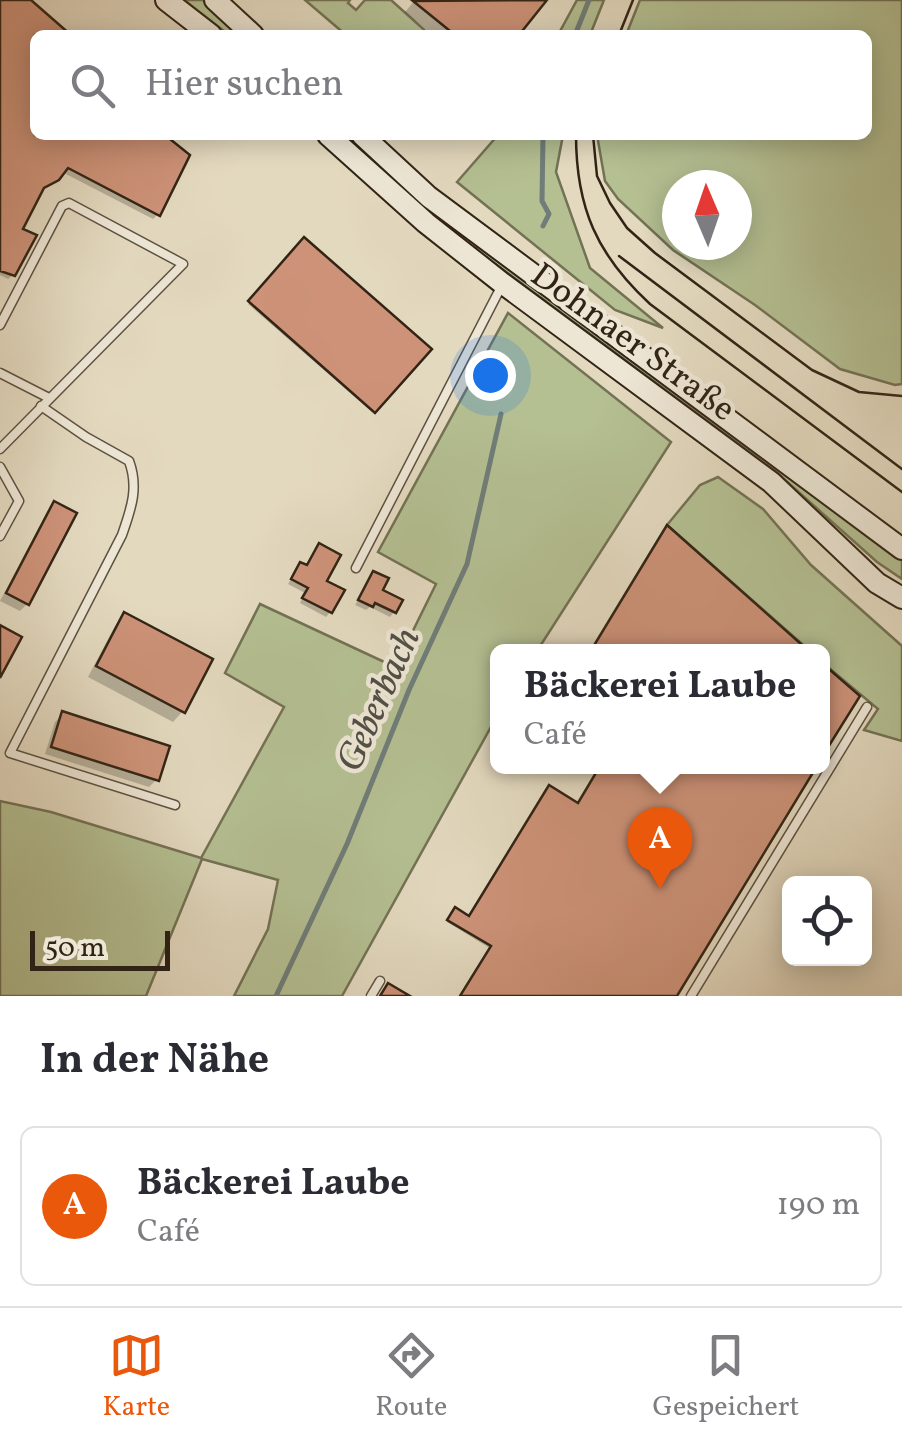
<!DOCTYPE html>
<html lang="de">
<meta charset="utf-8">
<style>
body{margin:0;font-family:Vollkorn,serif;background:#f2f2f3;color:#2b2b33}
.controls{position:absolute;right:30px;bottom:30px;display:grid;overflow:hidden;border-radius:15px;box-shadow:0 5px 25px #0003}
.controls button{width:90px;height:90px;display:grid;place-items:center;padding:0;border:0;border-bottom:2px solid #e1e1e2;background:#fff;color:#2b2b33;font:50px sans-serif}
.compass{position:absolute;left:662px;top:170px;width:90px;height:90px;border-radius:50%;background:#fff;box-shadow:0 5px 25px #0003;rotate:358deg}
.scale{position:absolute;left:30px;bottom:25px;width:140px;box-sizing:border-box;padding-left:10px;border:5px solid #322415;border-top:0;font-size:28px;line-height:35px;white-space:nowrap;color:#322415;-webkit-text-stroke:8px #ede6d5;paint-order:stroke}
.you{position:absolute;left:490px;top:375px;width:35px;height:35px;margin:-25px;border:8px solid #fff;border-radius:50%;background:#1a73e8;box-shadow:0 0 0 15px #1a73e833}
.badge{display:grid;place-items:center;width:65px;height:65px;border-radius:50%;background:#ea580c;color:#fff;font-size:32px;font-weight:700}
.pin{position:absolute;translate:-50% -82px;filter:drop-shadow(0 2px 5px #0008)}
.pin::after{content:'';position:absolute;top:52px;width:35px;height:30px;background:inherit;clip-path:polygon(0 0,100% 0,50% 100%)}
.popup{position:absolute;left:490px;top:644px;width:340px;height:130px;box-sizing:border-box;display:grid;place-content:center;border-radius:15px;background:#fff;filter:drop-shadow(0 2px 8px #0005);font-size:32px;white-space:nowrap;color:#7c7c81}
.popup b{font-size:38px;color:#2b2b33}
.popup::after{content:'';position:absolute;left:50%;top:100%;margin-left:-20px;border:20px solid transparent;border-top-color:#fff}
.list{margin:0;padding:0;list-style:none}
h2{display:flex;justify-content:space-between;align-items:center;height:130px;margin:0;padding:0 40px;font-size:42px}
h2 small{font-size:32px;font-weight:400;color:#7c7c81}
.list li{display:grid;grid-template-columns:65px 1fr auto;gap:30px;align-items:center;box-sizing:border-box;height:160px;margin:0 20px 20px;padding:0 20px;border:2px solid #e1e1e2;border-radius:15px}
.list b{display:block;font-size:38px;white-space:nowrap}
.list p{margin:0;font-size:32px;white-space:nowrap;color:#7c7c81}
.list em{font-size:32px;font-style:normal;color:#7c7c81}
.icon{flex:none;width:55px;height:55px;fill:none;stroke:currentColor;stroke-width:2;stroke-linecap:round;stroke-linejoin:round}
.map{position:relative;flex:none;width:902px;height:996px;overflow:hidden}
.search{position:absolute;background:#fff;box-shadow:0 5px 25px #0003;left:30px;right:30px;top:30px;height:110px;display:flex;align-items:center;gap:25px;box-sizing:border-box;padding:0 35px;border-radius:15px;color:#7c7c81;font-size:38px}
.sheet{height:310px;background:#fff}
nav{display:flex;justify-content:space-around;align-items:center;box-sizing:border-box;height:140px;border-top:2px solid #e1e1e2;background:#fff;font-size:28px;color:#7c7c81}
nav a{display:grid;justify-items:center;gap:5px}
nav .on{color:#ea580c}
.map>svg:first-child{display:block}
</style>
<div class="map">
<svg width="902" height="996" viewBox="0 0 902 996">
<rect width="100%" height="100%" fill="#e3d9bf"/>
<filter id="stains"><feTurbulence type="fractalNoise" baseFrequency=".002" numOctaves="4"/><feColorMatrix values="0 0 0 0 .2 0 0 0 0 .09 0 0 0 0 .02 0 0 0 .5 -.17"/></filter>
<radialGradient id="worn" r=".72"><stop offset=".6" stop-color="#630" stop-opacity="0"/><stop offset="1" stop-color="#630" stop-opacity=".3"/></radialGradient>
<g fill="#b4bf92" stroke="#737254" stroke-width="2.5" fill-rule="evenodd">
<path d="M184,0H203L241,35H229Z"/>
<path d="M305,0H350L348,3L356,10L365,0H391L430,35H346Z"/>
<path d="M577,0H604L590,35H558Z"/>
<path d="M640,0H902V384L895,385L840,369L755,305L673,250L618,199L605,181L597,135H867V35H626ZM677,185H737V245H677Z"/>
<path d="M498,135H563L556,172L590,268L663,328L615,310L457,182Z"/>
<path d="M478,245L902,560V579L877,562L775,471L475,249Z"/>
<path d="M508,313L671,442L537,651L498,652L497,716L342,996H234L268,929L278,880L202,859L146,996H0V801L51,812L201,858L284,707L225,673L260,604L395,667L436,584L378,552Z"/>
<path d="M718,477L763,509L811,565L902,646V741L864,730L878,709L823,663L822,652L810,651L667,525L700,485Z"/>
</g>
<g fill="#0003">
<path d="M0,0H27L67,35H35V135H161L158,214L153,219L62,172L52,184L40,190L20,230L13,275L8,279L0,275Z"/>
<path d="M415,0H544L515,35H433L405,12Z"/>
<path d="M304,240L428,349L372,412L248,304Z"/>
<path d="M55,504L27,604L20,611L0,601L47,512Z"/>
<path d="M319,546L330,612L326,617L300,603L305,593L288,584L296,570L306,567Z"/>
<path d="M374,574L380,591L394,612L390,617L370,607L366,610L355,605Z"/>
<path d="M125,615L183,711L173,722L88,677L115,626Z"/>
<path d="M63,714L156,780L149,787L45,754L55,722Z"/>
<path d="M578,806L674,996H462L491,949L447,922L454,912L469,919Z"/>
</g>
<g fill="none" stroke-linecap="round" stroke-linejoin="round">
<g stroke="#707d79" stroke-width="5">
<path d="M575,35L589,0"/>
<path d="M543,226L549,214L542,201L543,135"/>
<path d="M276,996L347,844L409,690L467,564L501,414"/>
</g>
</g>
<g fill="#cd9278" stroke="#322415" stroke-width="2.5">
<path d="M0,0H31L71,35H35V135H165L190,155L160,216L68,168L59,180L44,188L23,229L37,235L15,276L0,271Z"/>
<path d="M547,0L519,35H455L413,1Z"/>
<path d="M304,237L432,349L375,413L248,301Z"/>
<path d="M54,501L77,513L29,605L6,593Z"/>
<path d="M667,525L810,652H590Z"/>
<path d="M319,543L341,555L327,581L345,590L332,613L302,598L308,588L291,579L300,562L307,565Z"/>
<path d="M373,571L389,578L383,590L403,600L396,613L375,603L373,607L358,600Z"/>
<path d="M124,612L213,659L185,713L96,666Z"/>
<path d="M0,625L22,637L0,678Z"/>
<path d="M822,663L860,696L822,757Z"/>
<path d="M62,711L170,746L159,781L51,747Z"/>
<path d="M600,766H817L677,996H460L491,946L447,920L455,907L469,916L549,785L578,803Z"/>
<path d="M388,983L410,996H380Z"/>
</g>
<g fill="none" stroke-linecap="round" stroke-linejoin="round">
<defs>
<g id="service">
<path d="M0,325L62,206L69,203L183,264L0,449"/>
<path d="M0,373L49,398"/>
<path d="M41,406L86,437L129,461C139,488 131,509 122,535L10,753L175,805"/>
<path d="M0,467L19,501L0,536"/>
<path d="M356,568L501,287"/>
<path d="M371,996L380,981"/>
<path d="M691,996L867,707"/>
</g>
<g id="secondary">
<path d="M166,0L211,35"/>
<path d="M215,0L253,35"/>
<path d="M328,135L426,223L502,283L771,482L877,583L902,598"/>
<path d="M362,135L429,197L902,549"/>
</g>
</defs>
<use href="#service" stroke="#5e5140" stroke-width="11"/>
<use href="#secondary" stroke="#322415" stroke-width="24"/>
<use href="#service" stroke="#ede6d5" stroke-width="8"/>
<use href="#secondary" stroke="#ede6d5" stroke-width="20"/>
<g stroke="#322415" stroke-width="2.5">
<path d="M619,35L633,0"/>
<path d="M576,135C576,208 597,255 650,304L902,492"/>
<path d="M593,135L597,176L610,203L627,228L655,253L812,370L859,392L902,396"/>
<path d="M619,256L902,469"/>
</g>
</g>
<g text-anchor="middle" stroke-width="9" stroke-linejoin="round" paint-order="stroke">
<g font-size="35" fill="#322415" stroke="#ede6d5">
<text transform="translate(634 341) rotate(36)" y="12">Dohnaer Straße</text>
</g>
<g font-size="38" font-style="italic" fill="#515047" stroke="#ede6d5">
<text transform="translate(377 699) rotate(-66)" y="13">Geberbach</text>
</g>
</g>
<rect width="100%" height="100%" filter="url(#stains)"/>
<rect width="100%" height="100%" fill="url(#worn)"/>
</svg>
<div class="controls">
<button><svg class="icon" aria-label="locate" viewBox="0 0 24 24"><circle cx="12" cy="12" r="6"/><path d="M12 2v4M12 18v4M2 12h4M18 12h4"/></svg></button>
</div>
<svg class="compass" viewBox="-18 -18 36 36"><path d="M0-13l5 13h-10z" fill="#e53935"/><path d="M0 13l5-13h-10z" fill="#7c7c81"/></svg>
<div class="scale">50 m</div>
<div class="you"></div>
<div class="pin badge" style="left:660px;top:889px">A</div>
<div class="popup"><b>Bäckerei Laube</b>Café</div>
<div class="search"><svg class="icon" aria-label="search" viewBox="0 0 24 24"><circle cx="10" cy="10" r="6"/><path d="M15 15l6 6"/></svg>Hier suchen</div>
</div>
<section class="sheet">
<h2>In der Nähe<small></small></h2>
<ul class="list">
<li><span class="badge">A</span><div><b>Bäckerei Laube</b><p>Café</p></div><em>190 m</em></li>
</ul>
</section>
<nav>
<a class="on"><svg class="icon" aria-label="map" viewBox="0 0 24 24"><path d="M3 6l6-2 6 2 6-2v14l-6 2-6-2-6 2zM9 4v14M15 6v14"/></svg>Karte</a>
<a><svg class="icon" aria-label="directions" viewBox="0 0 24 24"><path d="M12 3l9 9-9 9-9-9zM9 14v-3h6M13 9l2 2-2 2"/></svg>Route</a>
<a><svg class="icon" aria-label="saved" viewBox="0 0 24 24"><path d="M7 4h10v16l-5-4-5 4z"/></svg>Gespeichert</a>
</nav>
